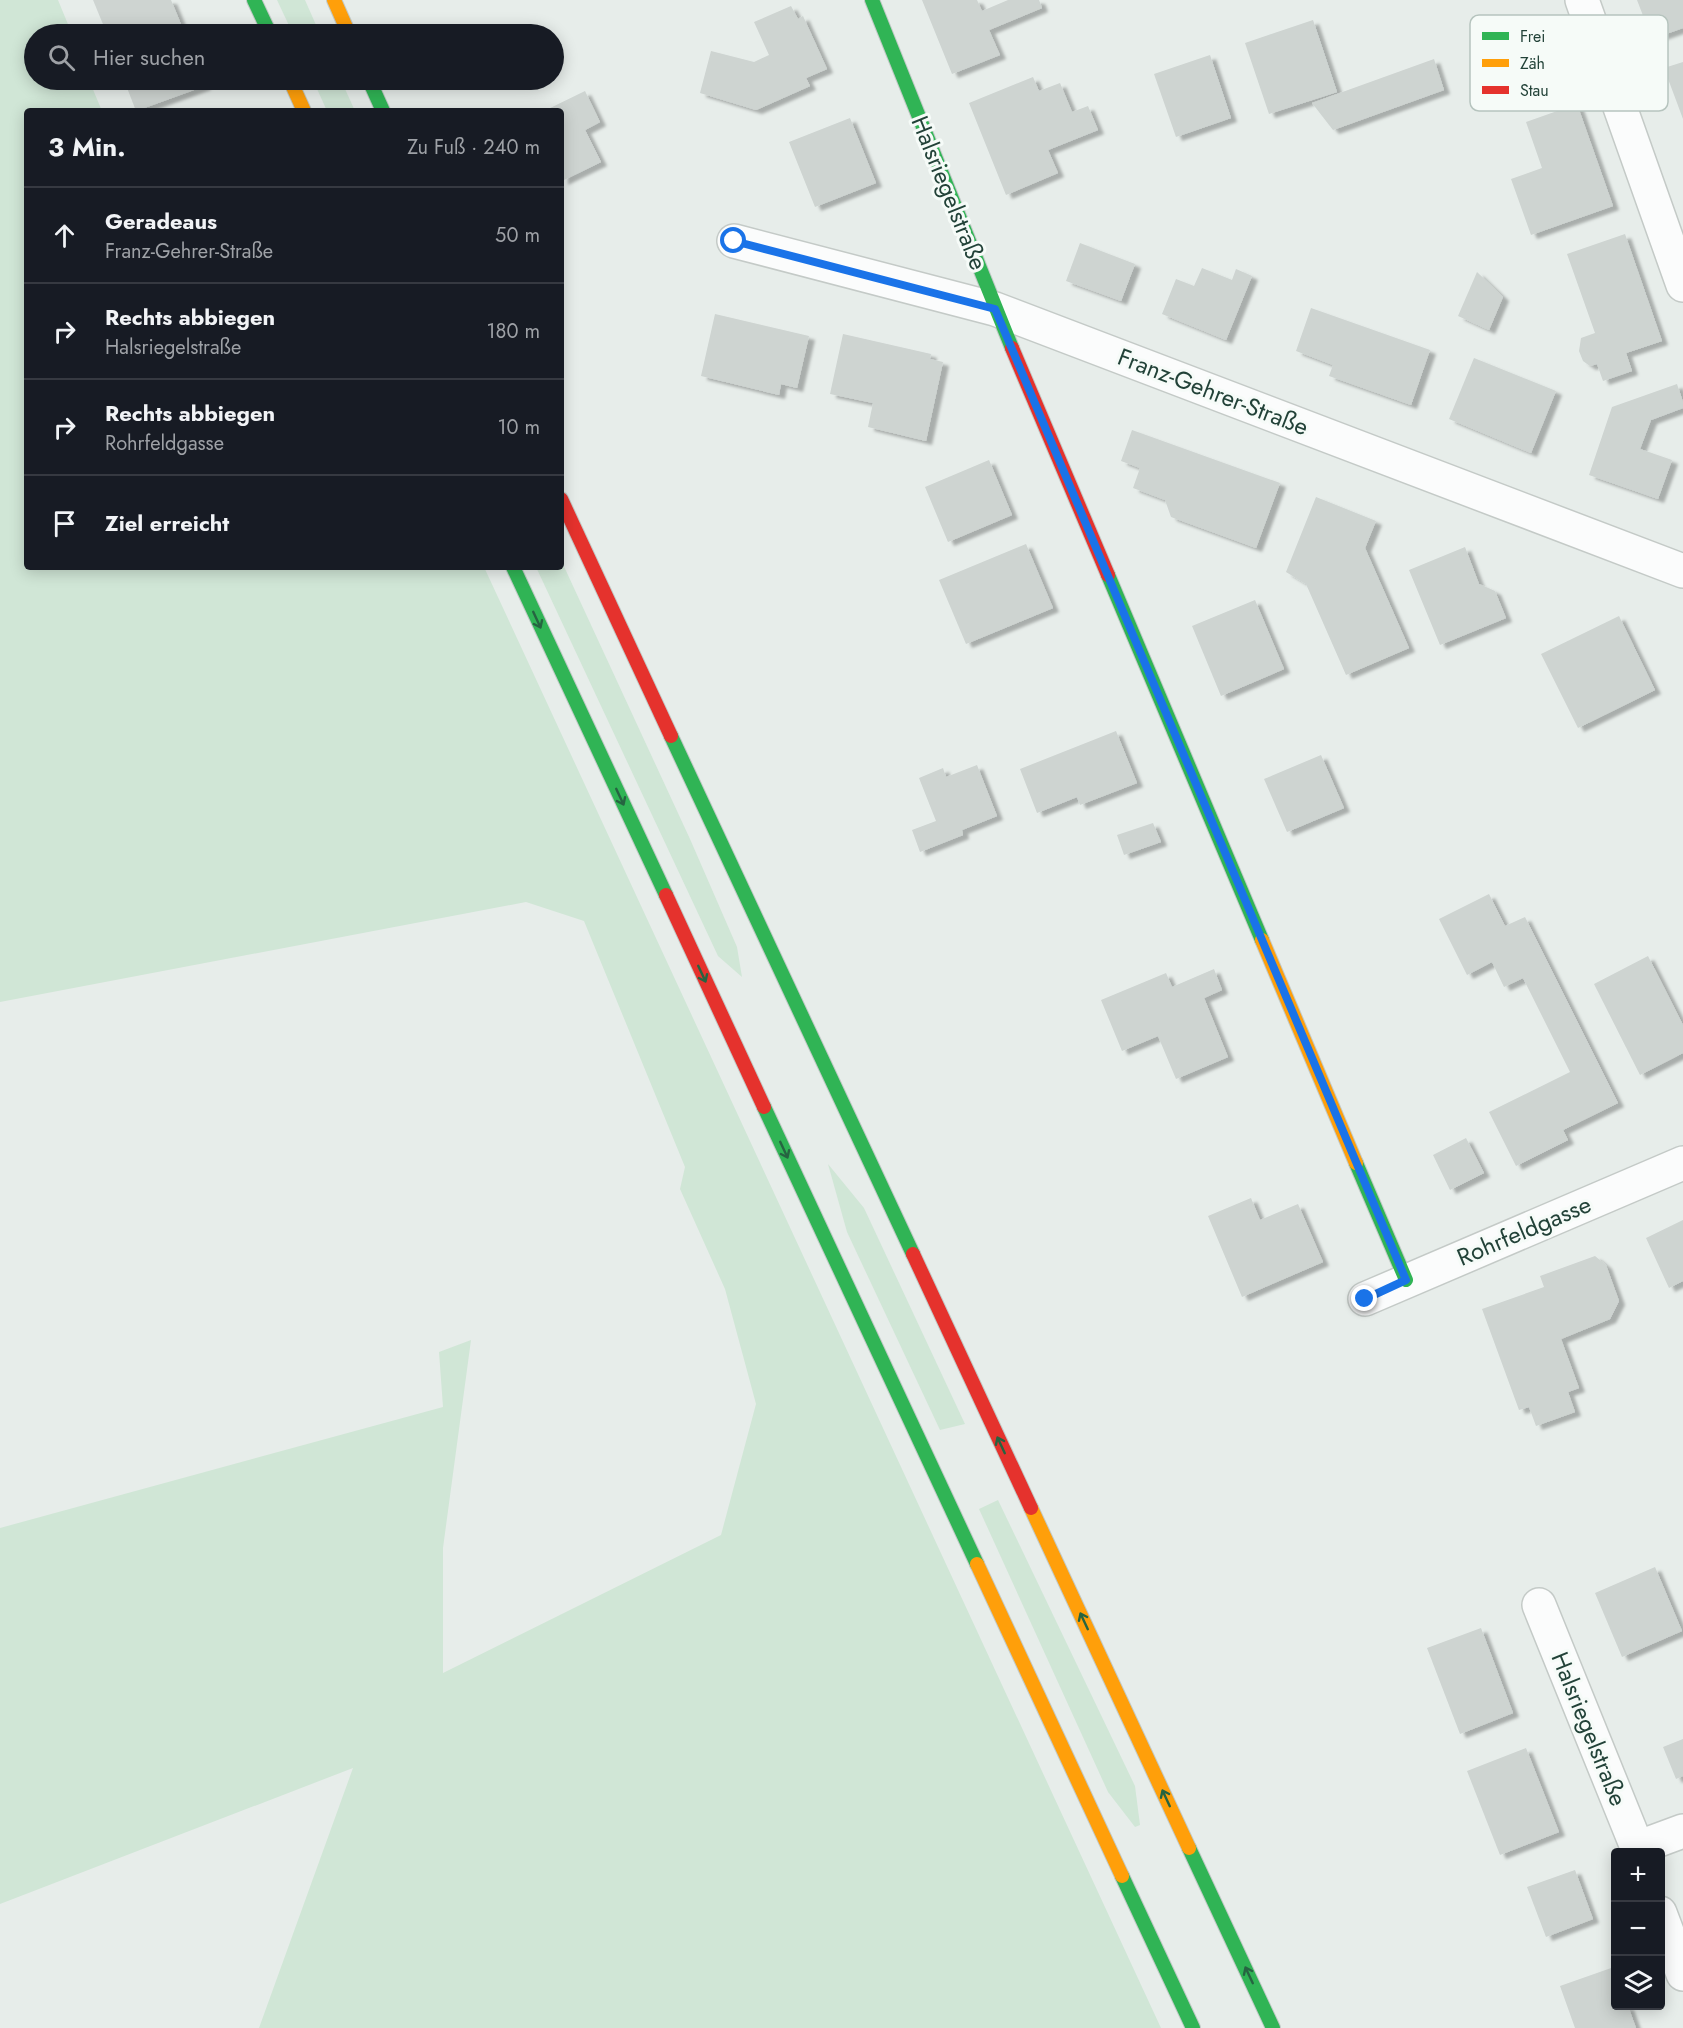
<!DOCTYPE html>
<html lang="de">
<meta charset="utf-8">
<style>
body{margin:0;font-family:Jost,sans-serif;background:#20242c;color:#f1f3f6}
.controls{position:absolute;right:18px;bottom:18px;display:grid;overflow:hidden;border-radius:6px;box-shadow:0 3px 15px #0003}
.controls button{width:54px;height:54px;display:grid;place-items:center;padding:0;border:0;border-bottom:2px solid #363941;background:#171b24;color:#f1f3f6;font:30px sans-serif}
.stop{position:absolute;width:18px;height:18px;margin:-14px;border:4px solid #1a73e8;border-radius:50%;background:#fff}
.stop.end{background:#1a73e8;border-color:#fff;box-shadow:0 2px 6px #0008}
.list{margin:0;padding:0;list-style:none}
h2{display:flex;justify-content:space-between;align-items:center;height:78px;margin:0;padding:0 24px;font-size:26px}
h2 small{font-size:20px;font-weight:400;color:#9ea1a6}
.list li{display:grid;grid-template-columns:39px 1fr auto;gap:18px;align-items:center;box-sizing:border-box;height:96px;padding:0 24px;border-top:2px solid #363941}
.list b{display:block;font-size:22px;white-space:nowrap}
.list p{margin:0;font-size:20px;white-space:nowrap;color:#9ea1a6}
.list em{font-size:20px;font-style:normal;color:#9ea1a6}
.icon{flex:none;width:33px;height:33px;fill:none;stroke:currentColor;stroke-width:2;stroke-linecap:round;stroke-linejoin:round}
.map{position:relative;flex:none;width:1683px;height:2028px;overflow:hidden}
.search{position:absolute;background:#171b24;box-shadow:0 3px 15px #0003;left:24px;top:24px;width:540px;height:66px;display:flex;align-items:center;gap:15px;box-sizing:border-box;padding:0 21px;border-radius:33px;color:#9ea1a6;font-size:22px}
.panel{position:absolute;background:#171b24;box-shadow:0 3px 15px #0003;left:24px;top:108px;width:540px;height:462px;border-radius:6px}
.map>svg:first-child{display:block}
</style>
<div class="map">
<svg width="1683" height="2028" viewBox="0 0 1683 2028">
<defs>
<filter id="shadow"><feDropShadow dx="6" dy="4" stdDeviation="1.5" flood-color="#0004"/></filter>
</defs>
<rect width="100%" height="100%" fill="#e7edea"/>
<g fill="#d0e6d6">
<path d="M0,0H58L72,34H34V80H89L102,111H27V567H484L1161,2028H259L353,1768L0,1904V1528L443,1407L439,1352L471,1340L443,1548V1673L721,1535L756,1404L725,1289L680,1189L685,1167L584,921L526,902L0,1002Z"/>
<path d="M277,0H305L320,34H293Z"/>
<path d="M313,80H341L355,111H327Z"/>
<path d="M561,560L690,839L737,947L742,977L718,956L536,567H561Z"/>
<path d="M828,1164L864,1208L965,1424L940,1430L847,1232Z"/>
<path d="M998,1500L1135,1786L1140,1825L1135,1827L1108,1792L979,1509Z"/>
</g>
<g fill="#ced4d1" filter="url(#shadow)">
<path d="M93,0H171L185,34H107Z"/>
<path d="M922,0H977L982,11L1008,0H1039L1042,8L989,30L1000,55L952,74Z"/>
<path d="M1637,0H1683V28L1652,39Z"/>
<path d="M791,6L798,19L803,16L827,69L806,78L810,86L756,110L700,93L711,51L754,62L769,55L754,22Z"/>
<path d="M1313,20L1337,92L1269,114L1245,43Z"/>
<path d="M1210,55L1231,118L1176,137L1154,74Z"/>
<path d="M1434,59L1444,90L1333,130L1312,103Z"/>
<path d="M1683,62V119L1664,68Z"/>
<path d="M1033,77L1039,91L1060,83L1072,112L1088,106L1098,130L1048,150L1058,173L1006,195L969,103Z"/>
<path d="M124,80H203L205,86L136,111Z"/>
<path d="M585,91L600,122L585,130L601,162L562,181L561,111H544Z"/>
<path d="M1577,104L1613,206L1531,235L1511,179L1542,168L1526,122Z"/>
<path d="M850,118L876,183L815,207L789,142Z"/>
<path d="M1625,234L1662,341L1626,353L1632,371L1603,381L1597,364L1590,366L1583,361L1579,351L1581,338L1595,333L1567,254Z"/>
<path d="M1080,243L1135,264L1121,301L1066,281Z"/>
<path d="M1202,268L1232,280L1236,269L1252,276L1226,340L1162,314L1176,279L1194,286Z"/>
<path d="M1477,272L1503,297L1489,330L1458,316Z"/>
<path d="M1311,308L1430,350L1411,405L1329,376L1333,365L1296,351Z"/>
<path d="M715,314L809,336L797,388L781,384L779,395L701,376Z"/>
<path d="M843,334L931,354L930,359L943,362L926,441L868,427L873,403L830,394Z"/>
<path d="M1474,358L1556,391L1531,453L1449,419Z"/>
<path d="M1677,384L1683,402V408L1651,420L1640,449L1672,460L1658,499L1589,475L1612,407Z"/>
<path d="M1132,430L1280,483L1256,548L1171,517L1165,500L1133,488L1140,468L1121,461Z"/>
<path d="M989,460L1012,515L948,542L925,487Z"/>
<path d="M1316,497L1376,521L1365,548L1409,648L1346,675L1306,584L1286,572Z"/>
<path d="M1026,544L1053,608L966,644L939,580Z"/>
<path d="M1465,547L1479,584L1495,591L1506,618L1440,645L1409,570Z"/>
<path d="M1255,600L1284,669L1221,696L1192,626Z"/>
<path d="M1619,616L1655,690L1578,728L1541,654Z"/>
<path d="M1116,731L1137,783L1080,805L1077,797L1037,813L1020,769Z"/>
<path d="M1321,755L1344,808L1287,832L1264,779Z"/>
<path d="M977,765L997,816L962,830L963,835L920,852L912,830L936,821L919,778L943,768L946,777Z"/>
<path d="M1153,823L1161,842L1124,855L1117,835Z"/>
<path d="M1489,894L1505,926L1525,917L1618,1103L1563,1130L1568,1140L1516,1166L1489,1112L1570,1072L1523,978L1504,987L1492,962L1467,975L1439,919Z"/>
<path d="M1648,956L1683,1025V1053L1640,1075L1594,984Z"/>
<path d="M1214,969L1222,990L1204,998L1228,1057L1176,1079L1158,1036L1122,1051L1101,1000L1166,973L1172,987Z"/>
<path d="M1466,1138L1484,1173L1450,1190L1433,1155Z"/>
<path d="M1251,1198L1260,1220L1298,1204L1323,1262L1242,1297L1208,1216Z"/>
<path d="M1683,1220V1281L1669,1288L1646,1238Z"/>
<path d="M1595,1256L1606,1265L1619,1301L1610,1319L1561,1339L1579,1388L1568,1392L1575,1412L1536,1426L1529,1407L1519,1410L1482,1309L1544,1287L1540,1276Z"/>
<path d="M1655,1567L1682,1631L1622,1657L1595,1593Z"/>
<path d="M1481,1628L1513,1713L1460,1734L1427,1648Z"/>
<path d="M1683,1739V1776L1676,1779L1663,1747Z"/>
<path d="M1526,1748L1559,1832L1500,1855L1467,1771Z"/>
<path d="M1575,1870L1593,1919L1546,1937L1527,1887Z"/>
<path d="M1614,1967L1616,1972V2006H1628L1636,2028H1575L1560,1986Z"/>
</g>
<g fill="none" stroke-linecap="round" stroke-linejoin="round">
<defs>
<g id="street">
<path d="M1582,0L1683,285"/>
<path d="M734,241L995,309L1683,571"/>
<path d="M1365,1299L1683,1163"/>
<path d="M1539,1605L1639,1852"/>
<path d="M1637,1848L1683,1831"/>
<path d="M1660,1913L1683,1974"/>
</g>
<g id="fast">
<path d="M254,0L270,34"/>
<path d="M872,0L1012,348"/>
<path d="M369,80L383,111"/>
<path d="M513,567L666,895"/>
<path d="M1108,575L1262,940"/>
<path d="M671,736L913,1254"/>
<path d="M764,1107L977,1564"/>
<path d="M1356,1163L1406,1280"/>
<path d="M1189,1848L1273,2028"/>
<path d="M1122,1876L1193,2028"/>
</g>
<g id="slow">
<path d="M334,0L349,34"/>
<path d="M290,80L304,111"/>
<path d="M1262,940L1356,1163"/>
<path d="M1031,1508L1189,1848"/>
<path d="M977,1564L1122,1876"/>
</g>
<g id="jam">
<path d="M1012,348L1108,575"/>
<path d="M561,499L671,736"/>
<path d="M666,895L764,1107"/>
<path d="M913,1254L1031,1508"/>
</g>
</defs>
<use href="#street" stroke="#c4cac7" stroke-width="36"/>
<use href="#fast" stroke="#c2cac7" stroke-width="16"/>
<use href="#slow" stroke="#c2cac7" stroke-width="16"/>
<use href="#jam" stroke="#c2cac7" stroke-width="16"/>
<use href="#street" stroke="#fbfcfc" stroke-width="33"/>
<use href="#fast" stroke="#30b455" stroke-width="14"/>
<use href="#slow" stroke="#ff9f0a" stroke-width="14"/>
<use href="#jam" stroke="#e5322d" stroke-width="14"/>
</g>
<defs><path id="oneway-shaft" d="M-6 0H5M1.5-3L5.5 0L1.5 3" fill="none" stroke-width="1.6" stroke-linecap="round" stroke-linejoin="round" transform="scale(1.5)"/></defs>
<g stroke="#266441">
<use href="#oneway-shaft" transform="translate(537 620) rotate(65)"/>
<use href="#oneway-shaft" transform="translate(620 797) rotate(65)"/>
<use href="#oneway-shaft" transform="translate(702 974) rotate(65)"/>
<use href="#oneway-shaft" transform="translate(784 1150) rotate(65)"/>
<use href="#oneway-shaft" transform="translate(1001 1445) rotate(-115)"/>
<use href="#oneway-shaft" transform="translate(1084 1621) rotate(-115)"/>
<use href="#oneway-shaft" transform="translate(1166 1798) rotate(-115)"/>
<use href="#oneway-shaft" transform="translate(1249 1975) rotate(-115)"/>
</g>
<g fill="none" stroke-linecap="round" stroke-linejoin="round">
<path stroke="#1a73e8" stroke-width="8" d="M734,241L995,309L1406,1280L1365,1299"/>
</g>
<g text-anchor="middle" stroke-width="6" stroke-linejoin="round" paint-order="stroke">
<g font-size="24" fill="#224238" stroke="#f6fbf8">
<text transform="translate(949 193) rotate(68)" y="8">Halsriegelstraße</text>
<text transform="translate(1213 392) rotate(21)" y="8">Franz-Gehrer-Straße</text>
<text transform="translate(1524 1231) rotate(-23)" y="8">Rohrfeldgasse</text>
<text transform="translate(1589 1729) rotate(68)" y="8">Halsriegelstraße</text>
</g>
</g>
<rect x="1470" y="15" width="198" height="96" rx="9" fill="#f6fbf8" stroke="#b6c4be" stroke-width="1.5"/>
<rect x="1482" y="32" width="27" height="8" fill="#30b455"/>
<rect x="1482" y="59" width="27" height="8" fill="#ff9f0a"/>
<rect x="1482" y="86" width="27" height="8" fill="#e5322d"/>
<g font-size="16" fill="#224238">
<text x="1520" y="42">Frei</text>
<text x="1520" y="69">Zäh</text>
<text x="1520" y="96">Stau</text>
</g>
</svg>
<div class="controls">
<button>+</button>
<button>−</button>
<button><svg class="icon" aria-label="layers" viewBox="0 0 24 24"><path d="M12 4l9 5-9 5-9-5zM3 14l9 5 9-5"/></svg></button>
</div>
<div class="stop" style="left:734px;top:241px"></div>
<div class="stop end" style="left:1365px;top:1299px"></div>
<div class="search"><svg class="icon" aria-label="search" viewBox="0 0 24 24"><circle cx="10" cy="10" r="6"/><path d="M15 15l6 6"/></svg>Hier suchen</div>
<section class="panel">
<h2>3 Min.<small>Zu Fuß · 240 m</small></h2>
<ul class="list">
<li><svg class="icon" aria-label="ahead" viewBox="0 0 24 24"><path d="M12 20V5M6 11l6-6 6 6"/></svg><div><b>Geradeaus</b><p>Franz-Gehrer-Straße</p></div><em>50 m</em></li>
<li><svg class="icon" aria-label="right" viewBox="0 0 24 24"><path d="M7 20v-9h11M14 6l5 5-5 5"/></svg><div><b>Rechts abbiegen</b><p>Halsriegelstraße</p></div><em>180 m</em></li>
<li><svg class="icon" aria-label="right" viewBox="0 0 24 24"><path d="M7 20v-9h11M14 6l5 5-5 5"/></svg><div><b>Rechts abbiegen</b><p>Rohrfeldgasse</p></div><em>10 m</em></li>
<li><svg class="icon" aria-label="arrive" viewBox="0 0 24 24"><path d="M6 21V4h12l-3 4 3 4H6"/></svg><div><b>Ziel erreicht</b></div></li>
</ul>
</section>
</div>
